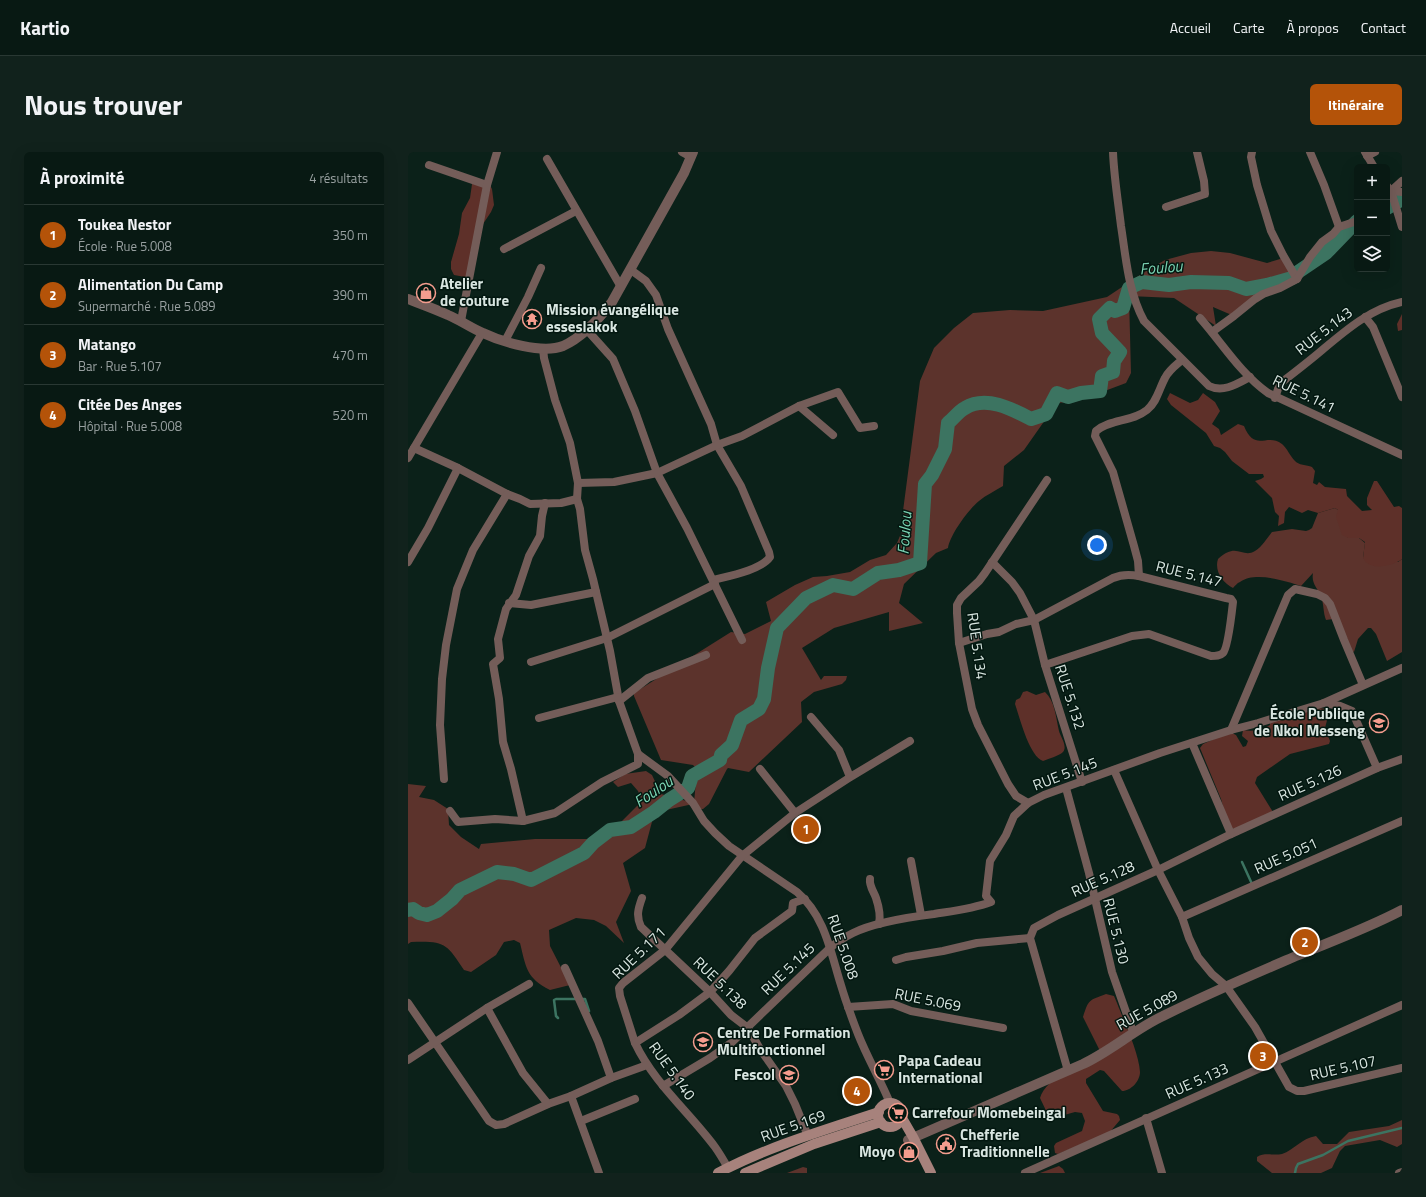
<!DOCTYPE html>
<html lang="fr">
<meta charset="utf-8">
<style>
body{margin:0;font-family:"Titillium Web",sans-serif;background:#11221c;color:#f1f3f6}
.controls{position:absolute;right:12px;top:12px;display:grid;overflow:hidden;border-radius:6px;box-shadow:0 4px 16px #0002}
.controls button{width:36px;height:36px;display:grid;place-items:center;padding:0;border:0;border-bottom:1px solid #293833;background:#081913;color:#f1f3f6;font:20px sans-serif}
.you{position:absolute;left:689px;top:393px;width:14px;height:14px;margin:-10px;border:3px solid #fff;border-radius:50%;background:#1a73e8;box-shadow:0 0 0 6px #1a73e833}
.badge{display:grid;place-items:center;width:26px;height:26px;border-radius:50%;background:#b45309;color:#fff;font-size:13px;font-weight:700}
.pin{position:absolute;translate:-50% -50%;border:2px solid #fff;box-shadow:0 1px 4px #0006}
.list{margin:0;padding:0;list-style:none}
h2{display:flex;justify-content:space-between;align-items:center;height:52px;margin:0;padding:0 16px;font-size:17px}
h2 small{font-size:13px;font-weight:400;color:#98a0a0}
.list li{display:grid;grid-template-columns:26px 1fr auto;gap:12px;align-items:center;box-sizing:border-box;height:60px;padding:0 16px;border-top:1px solid #293833}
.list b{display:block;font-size:15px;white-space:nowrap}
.list p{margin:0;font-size:13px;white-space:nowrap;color:#98a0a0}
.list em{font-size:13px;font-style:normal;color:#98a0a0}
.icon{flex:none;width:22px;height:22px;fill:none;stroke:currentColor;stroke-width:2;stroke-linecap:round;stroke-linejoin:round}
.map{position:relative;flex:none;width:994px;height:1021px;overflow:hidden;border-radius:6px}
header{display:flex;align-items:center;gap:24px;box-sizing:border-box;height:56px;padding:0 20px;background:#081913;border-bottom:1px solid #293833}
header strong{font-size:19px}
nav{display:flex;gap:22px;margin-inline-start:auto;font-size:14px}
.intro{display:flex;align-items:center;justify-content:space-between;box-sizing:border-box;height:96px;padding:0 24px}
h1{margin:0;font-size:28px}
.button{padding:10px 18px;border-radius:6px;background:#b45309;color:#fff;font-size:14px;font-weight:700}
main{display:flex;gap:24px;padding:0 24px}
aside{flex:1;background:#081913;border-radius:6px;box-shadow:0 4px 16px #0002}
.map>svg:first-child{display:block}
</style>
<header>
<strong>Kartio</strong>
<nav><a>Accueil</a><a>Carte</a><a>À propos</a><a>Contact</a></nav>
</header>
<div class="intro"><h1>Nous trouver</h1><a class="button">Itinéraire</a></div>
<main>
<aside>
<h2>À proximité<small>4 résultats</small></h2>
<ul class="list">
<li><span class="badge">1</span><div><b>Toukea Nestor</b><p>École · Rue 5.008</p></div><em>350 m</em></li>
<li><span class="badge">2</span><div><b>Alimentation Du Camp</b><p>Supermarché · Rue 5.089</p></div><em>390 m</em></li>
<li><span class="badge">3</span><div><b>Matango</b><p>Bar · Rue 5.107</p></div><em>470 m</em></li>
<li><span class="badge">4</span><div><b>Citée Des Anges</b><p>Hôpital · Rue 5.008</p></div><em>520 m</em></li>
</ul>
</aside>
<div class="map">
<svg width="994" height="1021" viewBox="0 0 994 1021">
<rect width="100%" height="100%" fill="#0b2119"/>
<g fill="#5c332c">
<path d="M803,99L822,101L859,111L872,107L875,103L889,127L872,136L826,164L805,155L808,174L766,146L721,144L723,221L718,231L670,249L649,251L616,298L596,314L595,334C587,339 578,343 571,349C560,358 542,383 540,396L528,401L496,432L491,451L515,471L481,479V460L426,476L394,496L413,528L416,524H439L438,528L434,532L406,540L393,550L394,570L341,620L320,616L319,617L301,652L295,657H292L285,652L258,658L245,666L237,696L215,711L223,739L208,770L216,791L198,774L186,768L168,766L141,778L142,794L162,833L142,838C118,826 118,815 112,791L106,788L96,790L88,803L63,820L56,818C38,791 37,789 3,790L0,792V632L18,634L11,645L26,648L40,657L41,673L53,685L71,697L73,692L127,687H187L205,678L234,649L230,639L223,631L210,635L205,630L217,622L238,619L244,623L253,642L286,651L289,617L285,613L253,608L226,544V541L323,480L337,482L363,469L358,450L387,433L405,425L419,424L442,420L462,408L478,403L489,391L494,379L495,359L512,229L526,196L546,176L565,161L602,158L635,159L699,145L738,119L757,108L783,101Z"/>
<path d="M927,356L930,358L940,386H951L957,391L955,406L990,410L994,407V500L979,509L968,482L963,476H960L950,487L946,500L937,494L925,467L918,468C915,461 916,452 913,445C910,436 903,432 905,421L893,434C878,429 847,419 832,430C829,431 827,434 825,436C815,431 806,419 810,407C829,389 834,407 847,399C854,395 859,386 864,380L884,377L898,379L901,378L904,376L910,361Z"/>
<path d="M994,968V992L989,995L972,988L937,994L932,999L924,1016L913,1021H864L849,1009V1005C857,1000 865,1004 874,1002C886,998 894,986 908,984L915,992H929L941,980L981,974Z"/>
<path d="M395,1015L399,1016V1021H379Z"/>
</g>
<g fill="#5e3029">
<path d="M67,30L81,31L84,37L86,53L83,60L73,75L63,122L57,125L46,123L43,117V110L51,82L54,61L62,46L64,32Z"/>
<path d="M994,162V178L990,179L989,172Z"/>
<path d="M762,241L782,251L790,248L795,241L807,250L812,259L804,272L811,277L813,283L830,272L836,274C847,301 859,280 874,292C879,296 882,304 887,309C890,313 899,313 904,315L907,319L905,331L909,333L911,330L917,335L938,337L939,344L954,359L964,358L959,353V346L966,329H969L986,355L991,354L994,356V407C987,413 967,418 959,411C957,410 956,407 955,406L957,390L951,386H940L934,383L928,365L930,358L927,356L910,361L900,358L894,361L881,355L877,360L876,371L870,374L871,364L867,360L864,346L847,329L853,327L856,325L855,322H841L824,309L817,300L812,296L806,294L798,281L763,253L759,247Z"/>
<path d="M619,539L628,543L637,540C647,549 648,566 651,579C652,584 660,594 655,600C651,604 640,607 635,609C621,604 612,566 607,552L608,548L612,546L615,540Z"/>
<path d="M908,556L922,557L917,576L922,589L921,592L882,602L849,625L847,631L865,660L832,676L823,677L819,669L813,647L792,596L795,592L822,580L828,583L835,595L838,594L840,589L834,584L835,578C843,580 854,578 862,573V562L868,559L876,558L881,563Z"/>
<path d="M698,842L706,844L709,851C716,869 731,901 732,920C732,929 723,939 714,939L696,919L692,918L678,927V931L695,959L709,962L711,964L712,968L701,981L650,1002L647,1001L646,994L648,991L674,979L677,969L674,961L667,960L642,967L632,946C638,925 675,911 693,901L675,865C681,847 680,849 698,842Z"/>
<path d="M651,1014L655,1017L657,1021H632Z"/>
</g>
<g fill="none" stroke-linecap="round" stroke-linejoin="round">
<g stroke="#3c7461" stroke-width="2.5">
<path d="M834,710L844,732"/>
<path d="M150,866L148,864L146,848L148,847H177L181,859"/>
<path d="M887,1021L888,1016L890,1012L915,1003L940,989L994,976"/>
</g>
<g stroke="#3c7461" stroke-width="14">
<path d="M979,56L994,47"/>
<path d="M0,758L5,757L11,761L19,763L29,759L44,747L52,738L89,720L106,722L123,728L176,701L185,691L202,678L223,675L246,660L261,648L280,636L284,624L312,608L313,603L324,593L333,568L351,557L356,547L360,516L369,476L398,446L425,433L445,437L470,421L491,418L512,411L517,332L524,323L537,297L540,271C546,266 551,259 557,256C578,243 604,257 623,267L638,262L649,241L660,245L673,241L692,239L694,224L705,220L706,209L712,200L694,181L691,167L702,156L707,159L715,156L721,136L734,130L761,133L783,130L821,131L838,137L859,133L884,126L887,122L918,101L949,69"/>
</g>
<g stroke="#745d59" stroke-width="8">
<path d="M274,0L283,5"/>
<path d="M705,0C706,25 710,49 713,74C718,106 720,139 736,169L801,234C815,241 829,232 842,225"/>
<path d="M844,0L843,5L849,33L863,79L875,103L889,127"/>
<path d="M902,0L916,33L931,75"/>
<path d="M957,0L966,15"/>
<path d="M959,4L967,0"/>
<path d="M139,7L213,135"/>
<path d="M21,13L79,33"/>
<path d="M994,29L983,39L994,40"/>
<path d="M979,34L983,39L994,75"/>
<path d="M758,55L797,42L796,29L789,0"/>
<path d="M96,97L168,59"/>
<path d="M223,118L238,129L248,143L260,177L303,272L309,293L333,334L361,400L362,405C353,418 321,424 305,428"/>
<path d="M957,165L965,175L994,245"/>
<path d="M792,166C814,191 833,222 860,241L994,303"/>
<path d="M53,169L79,33L89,0"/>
<path d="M179,178L205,207L227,259L249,321L279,376L334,488"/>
<path d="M804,180L826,164L847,147L855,142L872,136L889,127L902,105L914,90L925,82L931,75L949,69"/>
<path d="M97,189L120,145L133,116"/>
<path d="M135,196L136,206L147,248L162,291L170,331L169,347L172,357L177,398L185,427L202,499L211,549L230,602L260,624L285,651L296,669L307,681L321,694L389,740C416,763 422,797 432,830C437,847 443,864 450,882C459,905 472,927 482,951"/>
<path d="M867,246L870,237L874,230C887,220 900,210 913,199C938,178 962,157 994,150"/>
<path d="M391,254L425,283"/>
<path d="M6,296L50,316L99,342L112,347L122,352L153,351L169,347"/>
<path d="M0,306L74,181"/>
<path d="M170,331L206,330L249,321L309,293L334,284L391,254L430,240L452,276L466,274"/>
<path d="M0,410L20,376L50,316"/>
<path d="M584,410L604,430L612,441L626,468L637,513L674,630"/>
<path d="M731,424L730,409L726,394L705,320L687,284L688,279C702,267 724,270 739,258C749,250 751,237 757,226C761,218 767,214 774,208"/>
<path d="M101,451L123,453L188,440"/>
<path d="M551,491L579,482L591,480L608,472L626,468L705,426C714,422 721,422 731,424L818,446L823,447L825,450C824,459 820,496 815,501C812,504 808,504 803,504L741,482L724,484L637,513"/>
<path d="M123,510L199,486L307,432"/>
<path d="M211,549L240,526L298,503"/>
<path d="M916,551L932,554L944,559L969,616"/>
<path d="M403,565L431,598L442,625"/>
<path d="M131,566L210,545"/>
<path d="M823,578L880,443L887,437L909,442L917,446L922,452L936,488L955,533"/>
<path d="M352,617L387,661"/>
<path d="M706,618L750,718L774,765L781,786L790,805L804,822L818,834L847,875L881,935L889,939H896L994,916"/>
<path d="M36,627L32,573L34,527L38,493L49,437L65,398L99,342"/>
<path d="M658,636L681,721L704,820L725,880"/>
<path d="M620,651L608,644L600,632L570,573L564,557L551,491L549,461V453L553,446L571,429L577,421L639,328"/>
<path d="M42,659L50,670L87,667L115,669L147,661L194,630L230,612V602"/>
<path d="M115,669L103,617L95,590L91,547L85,512L92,506L90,487L98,457L108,443L121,404L132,384L134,364L137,351"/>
<path d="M823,682L969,616L994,607"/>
<path d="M503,709L513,763"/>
<path d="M462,727C461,734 466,740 468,746C471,755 473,763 471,772"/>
<path d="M234,746C230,757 228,764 233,775L302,840L323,863L340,876L352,897L378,934L387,952L400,984"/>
<path d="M774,765L994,669"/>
<path d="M488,808L498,805L535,799L569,791L622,786"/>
<path d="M157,816L190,889L203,926"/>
<path d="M0,851L81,969L88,973L96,972L140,952L163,944"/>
<path d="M440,855L485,852L503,859L595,876"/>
<path d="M79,856L115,921L140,952"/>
<path d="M227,891L212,844L211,836L215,831L257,798L334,704L387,661L444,624L502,589"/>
<path d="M0,908L79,856L121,832"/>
<path d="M660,919L622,786L626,776L650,763L750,718L823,682L784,591"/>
<path d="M255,934L302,906L323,891L422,796C429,790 437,785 445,781C467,770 502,765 526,762C545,759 564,757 583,750L578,744L582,709L598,683L606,664L620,651L636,643L752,601L823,578L850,571L916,551L994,516"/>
<path d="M738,966L754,1021"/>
<path d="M173,969L227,947"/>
<path d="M320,1016C316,1009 312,1002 307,995C281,960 246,931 227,891L271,863L302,840L321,819L347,786L384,759L385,751L397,747"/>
<path d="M191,1021L163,944L203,926L239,913"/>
<path d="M617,1021L994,853"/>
<path d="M991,1021L994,1020"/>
</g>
<g stroke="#745d59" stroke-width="10">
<path d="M0,147C13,152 27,157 40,163C52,168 63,176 75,181C94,190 134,202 155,194C175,185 191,167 204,150L276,21L285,0"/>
<path d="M500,988L675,912C703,899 727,877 755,864C799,842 844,823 888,804C924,789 960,776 994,758"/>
</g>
<g stroke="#a7827c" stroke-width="10">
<circle cx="482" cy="963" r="12"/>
<path d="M494,966L505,985L523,1021"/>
<path d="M310,1021C361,994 417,978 471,960"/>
<path d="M337,1021L406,992L473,970"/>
</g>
</g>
<defs>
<symbol id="shop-ring" viewBox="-11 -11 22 22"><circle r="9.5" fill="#031710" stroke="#f59d8e" stroke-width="1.5"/><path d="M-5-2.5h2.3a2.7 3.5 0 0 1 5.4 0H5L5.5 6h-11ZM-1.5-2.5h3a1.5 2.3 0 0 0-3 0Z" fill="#f59d8e"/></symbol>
<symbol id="temple-ring" viewBox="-11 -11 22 22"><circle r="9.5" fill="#031710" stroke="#f59d8e" stroke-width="1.5"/><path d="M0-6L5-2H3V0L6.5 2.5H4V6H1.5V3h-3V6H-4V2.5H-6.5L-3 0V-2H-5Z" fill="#f59d8e"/></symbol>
<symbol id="school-ring" viewBox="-11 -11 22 22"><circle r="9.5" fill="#031710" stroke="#f59d8e" stroke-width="1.5"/><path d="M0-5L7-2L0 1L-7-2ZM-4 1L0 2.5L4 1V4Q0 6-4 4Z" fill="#f59d8e"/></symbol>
<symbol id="university-ring" viewBox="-11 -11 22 22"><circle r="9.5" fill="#031710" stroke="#f59d8e" stroke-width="1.5"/><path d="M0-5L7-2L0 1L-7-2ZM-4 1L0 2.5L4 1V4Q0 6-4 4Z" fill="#f59d8e"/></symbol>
<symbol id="supermarket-ring" viewBox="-11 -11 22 22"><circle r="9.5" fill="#031710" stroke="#f59d8e" stroke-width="1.5"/><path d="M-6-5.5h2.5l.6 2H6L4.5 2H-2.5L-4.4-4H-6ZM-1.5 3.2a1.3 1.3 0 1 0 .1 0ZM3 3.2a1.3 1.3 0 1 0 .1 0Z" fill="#f59d8e"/></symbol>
<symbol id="civic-ring" viewBox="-11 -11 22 22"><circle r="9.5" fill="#031710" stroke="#f59d8e" stroke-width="1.5"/><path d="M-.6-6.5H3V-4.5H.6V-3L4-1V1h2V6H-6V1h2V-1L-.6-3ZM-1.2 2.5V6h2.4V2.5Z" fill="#f59d8e"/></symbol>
</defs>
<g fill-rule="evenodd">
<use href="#shop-ring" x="7" y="130" width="22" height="22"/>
<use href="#temple-ring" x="113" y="156" width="22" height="22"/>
<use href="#school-ring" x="960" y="560" width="22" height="22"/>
<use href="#university-ring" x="284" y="879" width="22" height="22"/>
<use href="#supermarket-ring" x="465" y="907" width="22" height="22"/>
<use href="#school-ring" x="370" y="912" width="22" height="22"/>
<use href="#supermarket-ring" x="479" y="950" width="22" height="22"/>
<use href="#civic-ring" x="527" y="981" width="22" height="22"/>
<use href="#shop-ring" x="490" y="989" width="22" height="22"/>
</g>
<g text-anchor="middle" stroke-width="3" stroke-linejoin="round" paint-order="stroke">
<g font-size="15" font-weight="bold" fill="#d8e5e0" stroke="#031710" text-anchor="start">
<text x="32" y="137">Atelier<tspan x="32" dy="17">de couture</tspan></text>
<text x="138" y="163">Mission évangélique<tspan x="138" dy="17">esseslakok</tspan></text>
<text x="957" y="567" text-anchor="end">École Publique<tspan x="957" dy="17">de Nkol Messeng</tspan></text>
<text x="309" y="886">Centre De Formation<tspan x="309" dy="17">Multifonctionnel</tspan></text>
<text x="490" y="914">Papa Cadeau<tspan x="490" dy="17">International</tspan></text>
<text x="367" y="928" text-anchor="end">Fescol</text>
<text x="504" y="966">Carrefour Momebeingal</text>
<text x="552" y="988">Chefferie<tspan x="552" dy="17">Traditionnelle</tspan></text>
<text x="487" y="1005" text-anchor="end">Moyo</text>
</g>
<g font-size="15" fill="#d8e5e0" stroke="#031710">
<text transform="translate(916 179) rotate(-38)" y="5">RUE 5.143</text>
<text transform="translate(896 242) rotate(26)" y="5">RUE 5.141</text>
<text transform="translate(781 422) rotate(14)" y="5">RUE 5.147</text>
<text transform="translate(569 494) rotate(82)" y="5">RUE 5.134</text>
<text transform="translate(662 545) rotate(72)" y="5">RUE 5.132</text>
<text transform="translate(657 622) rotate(-21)" y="5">RUE 5.145</text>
<text transform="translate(902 631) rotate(-24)" y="5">RUE 5.126</text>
<text transform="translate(878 704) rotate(-24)" y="5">RUE 5.051</text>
<text transform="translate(695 727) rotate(-24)" y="5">RUE 5.128</text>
<text transform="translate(708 779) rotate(76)" y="5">RUE 5.130</text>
<text transform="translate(435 795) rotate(71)" y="5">RUE 5.008</text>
<text transform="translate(231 801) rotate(-44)" y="5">RUE 5.171</text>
<text transform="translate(380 817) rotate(-44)" y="5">RUE 5.145</text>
<text transform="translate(312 831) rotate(44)" y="5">RUE 5.138</text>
<text transform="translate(520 848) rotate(11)" y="5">RUE 5.069</text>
<text transform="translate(739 858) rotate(-29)" y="5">RUE 5.089</text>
<text transform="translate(935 916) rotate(-13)" y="5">RUE 5.107</text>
<text transform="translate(264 919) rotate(54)" y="5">RUE 5.140</text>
<text transform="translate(789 929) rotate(-24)" y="5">RUE 5.133</text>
<text transform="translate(385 974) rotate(-20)" y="5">RUE 5.169</text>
</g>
<g font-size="16" font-style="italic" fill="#7bd4b4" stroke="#031710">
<text transform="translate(753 115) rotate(-4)" y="6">Foulou</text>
<text transform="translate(496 381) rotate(-86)" y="6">Foulou</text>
<text transform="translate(245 639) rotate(-34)" y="6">Foulou</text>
</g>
</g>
</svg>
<div class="controls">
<button>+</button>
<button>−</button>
<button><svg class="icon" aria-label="layers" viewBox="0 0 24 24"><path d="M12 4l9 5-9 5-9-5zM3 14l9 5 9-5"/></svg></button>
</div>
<div class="you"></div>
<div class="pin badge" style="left:398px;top:677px">1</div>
<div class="pin badge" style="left:897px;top:790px">2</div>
<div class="pin badge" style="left:855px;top:904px">3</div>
<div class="pin badge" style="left:449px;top:939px">4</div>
</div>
</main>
